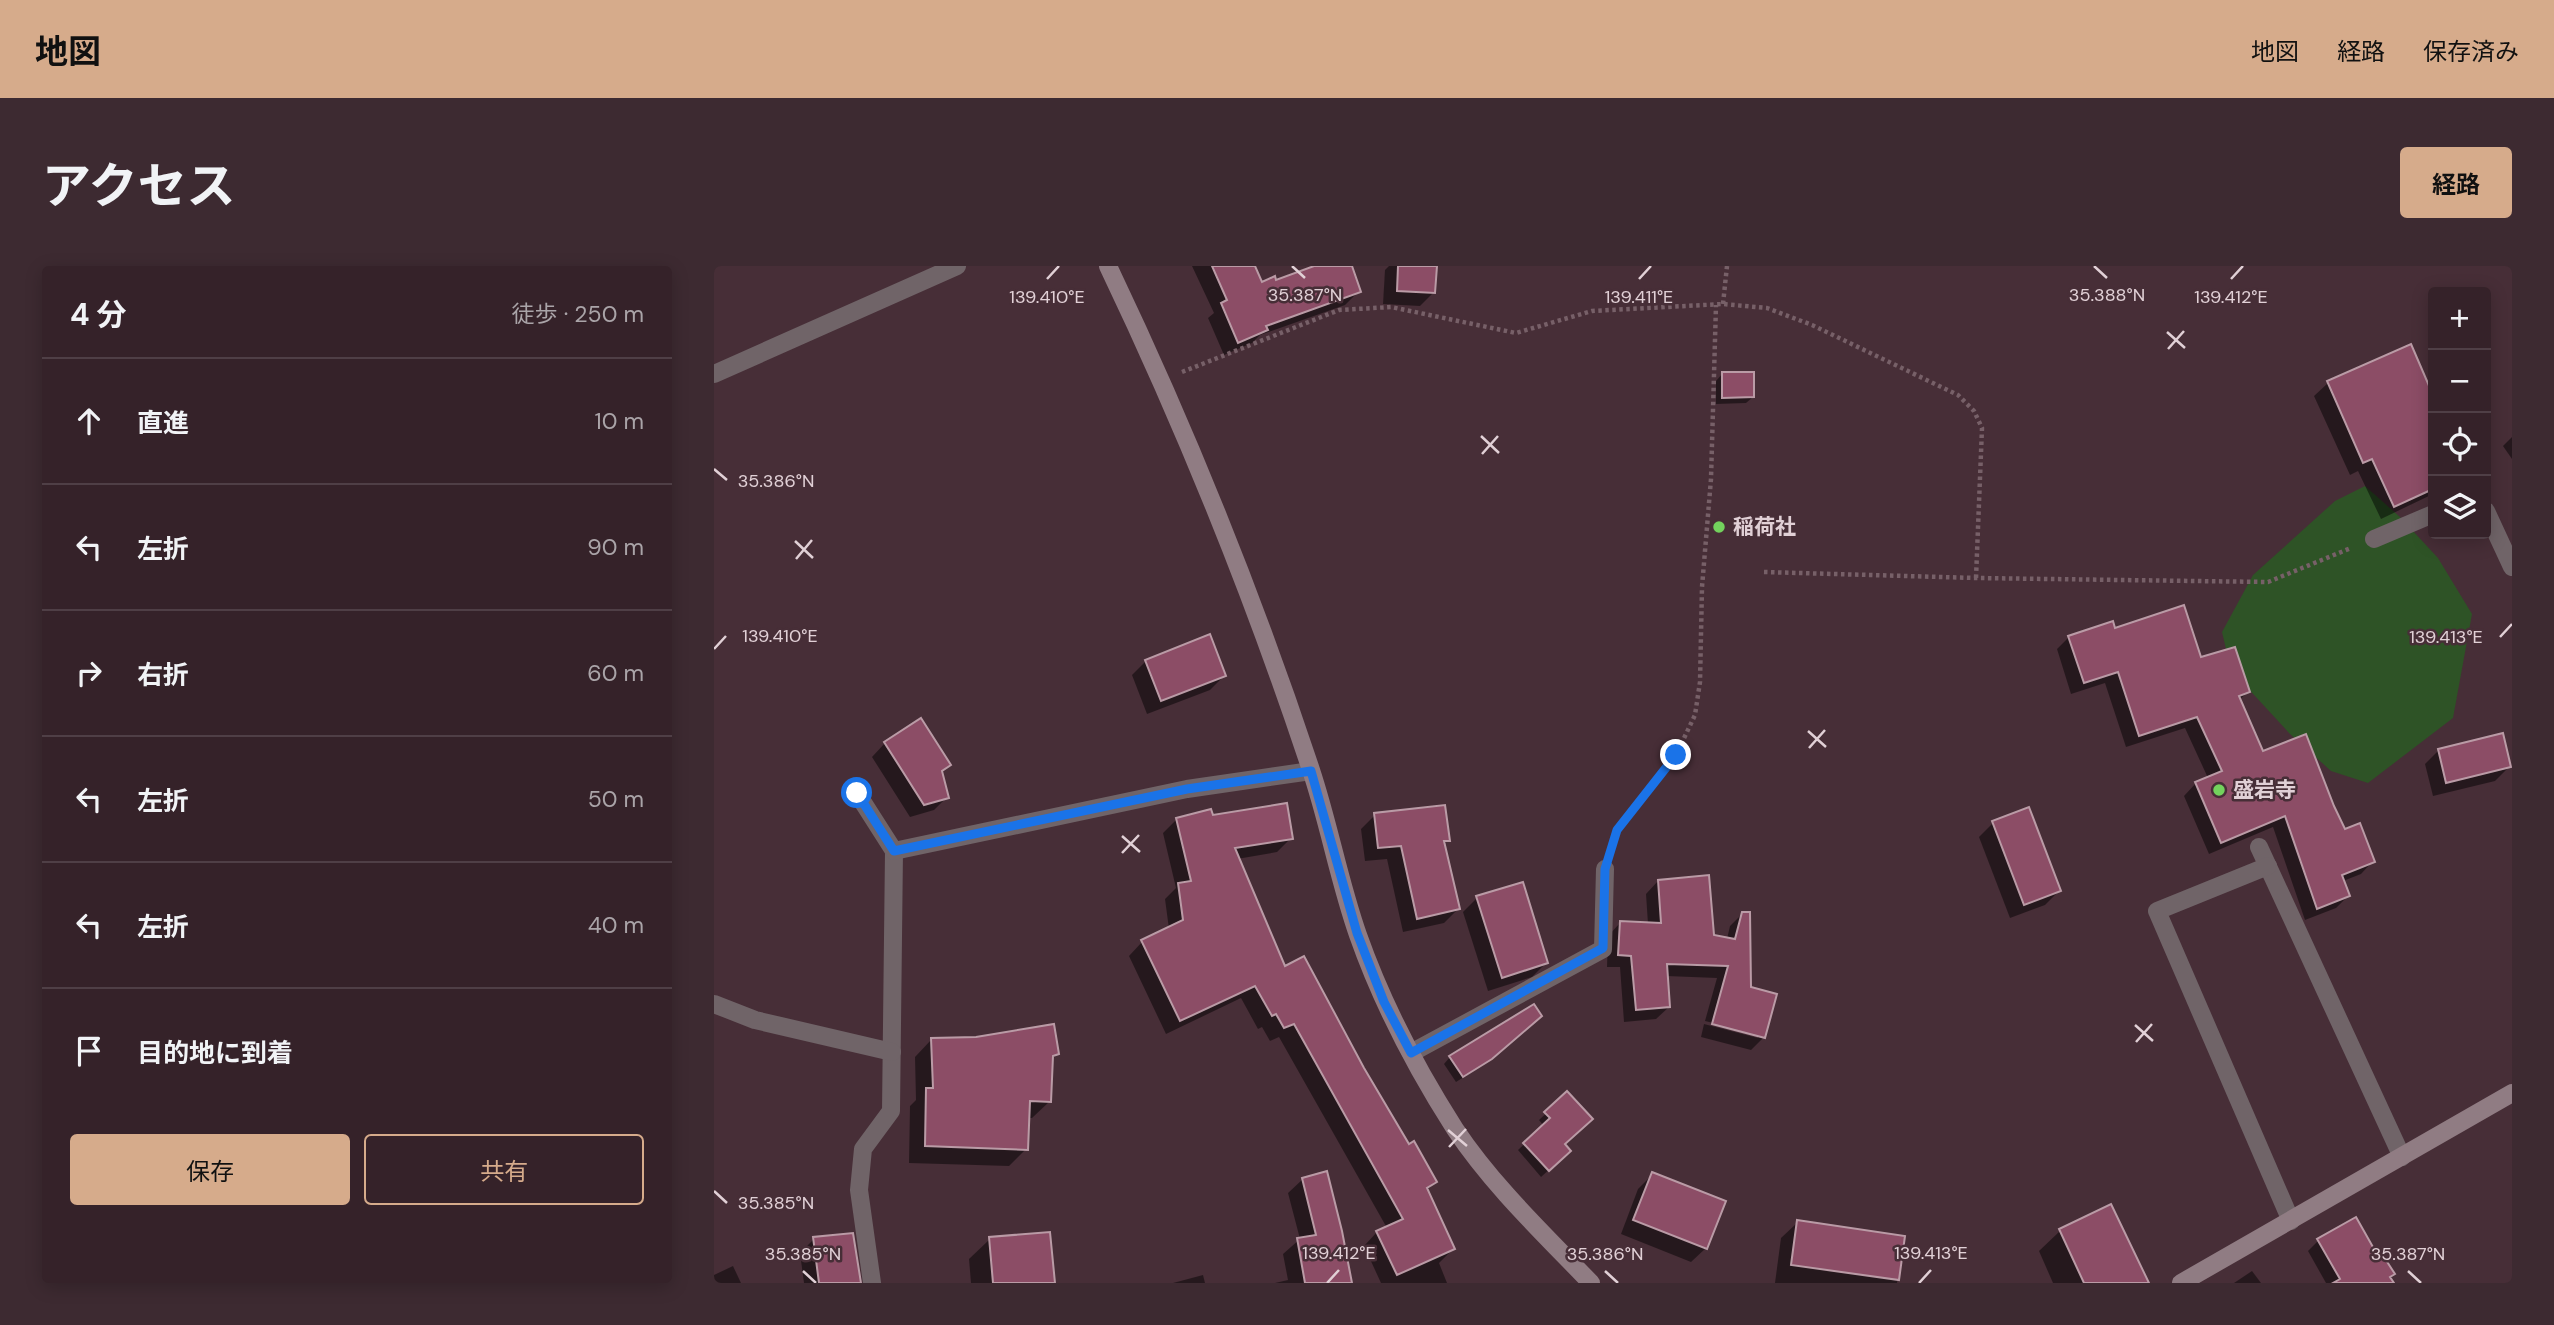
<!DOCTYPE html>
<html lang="ja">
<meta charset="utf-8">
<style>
body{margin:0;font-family:"DM Sans","Noto Sans JP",sans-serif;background:#3d2a31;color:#f1f3f6}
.controls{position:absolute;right:21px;top:21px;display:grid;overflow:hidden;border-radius:7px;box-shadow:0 4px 18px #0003}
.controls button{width:63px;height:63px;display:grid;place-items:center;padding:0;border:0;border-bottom:2px solid #4f3f46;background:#352229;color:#f1f3f6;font:35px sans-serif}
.stop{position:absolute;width:21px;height:21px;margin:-16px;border:5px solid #1a73e8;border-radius:50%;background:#fff}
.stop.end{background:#1a73e8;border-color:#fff;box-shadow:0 2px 7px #0008}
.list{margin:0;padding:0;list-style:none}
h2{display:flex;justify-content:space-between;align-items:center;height:91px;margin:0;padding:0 28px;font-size:30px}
h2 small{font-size:23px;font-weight:400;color:#aaa4a8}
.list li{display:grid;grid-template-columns:46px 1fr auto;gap:21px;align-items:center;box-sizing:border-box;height:126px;padding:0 28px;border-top:2px solid #4f3f46}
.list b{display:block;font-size:26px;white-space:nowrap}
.list em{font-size:23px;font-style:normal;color:#aaa4a8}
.actions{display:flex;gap:14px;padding:21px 28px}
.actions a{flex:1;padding:16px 0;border:2px solid #d6ab8b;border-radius:7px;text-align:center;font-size:24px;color:#d6ab8b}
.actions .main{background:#d6ab8b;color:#111}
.icon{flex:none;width:38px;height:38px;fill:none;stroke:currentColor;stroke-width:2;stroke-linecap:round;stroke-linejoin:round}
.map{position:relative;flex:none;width:1798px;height:1017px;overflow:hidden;border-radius:7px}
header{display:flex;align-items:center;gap:42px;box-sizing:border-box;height:98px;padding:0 35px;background:#d6ab8b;color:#111}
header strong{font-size:33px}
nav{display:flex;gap:38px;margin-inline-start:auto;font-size:24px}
.intro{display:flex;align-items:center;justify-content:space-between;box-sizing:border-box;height:168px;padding:0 42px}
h1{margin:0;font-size:49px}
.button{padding:18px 32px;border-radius:7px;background:#d6ab8b;color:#111;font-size:24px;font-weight:700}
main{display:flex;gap:42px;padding:0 42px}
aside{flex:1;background:#352229;border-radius:7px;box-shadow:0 4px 18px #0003}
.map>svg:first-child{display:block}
</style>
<header>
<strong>地図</strong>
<nav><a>地図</a><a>経路</a><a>保存済み</a></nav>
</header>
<div class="intro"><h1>アクセス</h1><a class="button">経路</a></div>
<main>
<aside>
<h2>4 分<small>徒歩 · 250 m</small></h2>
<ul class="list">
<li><svg class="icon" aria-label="ahead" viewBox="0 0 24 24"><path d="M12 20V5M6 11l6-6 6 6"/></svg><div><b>直進</b></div><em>10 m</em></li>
<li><svg class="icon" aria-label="left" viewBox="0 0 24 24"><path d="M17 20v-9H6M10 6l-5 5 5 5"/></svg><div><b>左折</b></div><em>90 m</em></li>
<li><svg class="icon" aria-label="right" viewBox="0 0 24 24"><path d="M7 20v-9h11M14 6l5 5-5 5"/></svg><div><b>右折</b></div><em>60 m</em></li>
<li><svg class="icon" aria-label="left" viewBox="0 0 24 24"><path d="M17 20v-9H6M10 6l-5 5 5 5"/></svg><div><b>左折</b></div><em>50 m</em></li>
<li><svg class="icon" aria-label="left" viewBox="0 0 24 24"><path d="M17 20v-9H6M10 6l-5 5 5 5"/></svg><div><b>左折</b></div><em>40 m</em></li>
<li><svg class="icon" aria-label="arrive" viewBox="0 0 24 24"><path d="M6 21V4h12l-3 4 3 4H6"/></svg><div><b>目的地に到着</b></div></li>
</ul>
<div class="actions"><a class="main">保存</a><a>共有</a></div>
</aside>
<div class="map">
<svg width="1798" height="1017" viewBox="0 0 1798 1017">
<rect width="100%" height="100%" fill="#472e37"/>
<path fill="#2e5326" d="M1651,220L1686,251L1724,292L1758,348L1739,452L1654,517L1617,505L1576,468L1517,404L1508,366L1539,309L1621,235Z"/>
<g fill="#0007">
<path d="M478,0H539L547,18L561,16L605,0H636L645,25L631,39L546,69L538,77L510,89L494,52L500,47Z"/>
<path d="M675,0H721L720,26L706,40L669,38L671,4Z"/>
<path d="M1696,81L1716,125L1719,123V228L1667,253L1644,205L1636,209L1600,130L1614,117Z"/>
<path d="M1008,108L1039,131L1032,137L1002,138V115Z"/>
<path d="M1798,171V193L1789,180Z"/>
<path d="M1400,364L1486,393L1534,426L1525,434L1548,488L1618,540L1631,565L1659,595L1647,608L1629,615L1634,630L1622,642L1591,654L1559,561L1495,588L1470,530L1482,517L1494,512L1471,462L1412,481L1391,417L1357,428L1343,383L1355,371Z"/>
<path d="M432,395L510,410L496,424L433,448L418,409Z"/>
<path d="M206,455L234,499L226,507L233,531L220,544L196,551L158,491L171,477Z"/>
<path d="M1725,484L1795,501L1781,515L1719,530L1711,498Z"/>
<path d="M661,549L734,574L729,579L744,643L730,657L689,666L673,593L651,595L647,563Z"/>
<path d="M497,551L577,572L563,586L523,593L570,702L648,803L694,880L721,916L712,925L739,983L725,997L733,1017H667L650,980L663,966L673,962L565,771L556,775L548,761L544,763L527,732L452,768L415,690L428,676L455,663L451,633L462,622L449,567L463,553Z"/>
<path d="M1279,557L1345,625L1331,639L1296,652L1265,571Z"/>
<path d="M944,615L999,671L1013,673L1016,660L1029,647L1035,722L1050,771L1037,784L987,771L990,758L1044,772V768L991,755L1003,712L952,710L955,741L942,753L910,756L906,701H893L894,670L906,657L934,658L932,628Z"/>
<path d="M763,632L832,697L818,711L774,725L749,646Z"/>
<path d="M820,756L769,799L742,816L730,798L736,791Z"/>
<path d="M217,774L344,788L337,794L335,836L318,852H313L312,883L295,900L195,897L196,840L202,834L201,791Z"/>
<path d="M853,828L848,892L827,911L804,884L830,860L825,854Z"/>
<path d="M939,908L992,982L977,996L907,968L924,923Z"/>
<path d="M589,913L636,1017H561L574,1014L569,988L586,973L574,927Z"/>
<path d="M1397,941L1433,1017H1339L1325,985L1346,965Z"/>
<path d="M1084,956L1189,971L1183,1017H1061L1067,972Z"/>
<path d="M100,973L146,1017H90L86,987Z"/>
<path d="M276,973L339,1017H257L255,993Z"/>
<path d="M1604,975L1673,1014L1675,1017H1612L1594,985Z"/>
<path d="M19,1000L27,1017H0V1009Z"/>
<path d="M1538,1005L1547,1017H1520Z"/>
<path d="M489,1009L491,1017H459Z"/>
</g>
<g fill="#8c4d66" stroke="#ba9ba6" stroke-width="2">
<path d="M498,0H541L548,16L561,10L562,14L600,0H638L647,26L552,60L554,64L524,77L507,37L513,34Z"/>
<path d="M684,0H723L721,27L683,25Z"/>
<path d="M1697,78L1719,129V223L1680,241L1658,193L1649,197L1613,115Z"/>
<path d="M1008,106H1040V131L1008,132Z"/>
<path d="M1470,339L1487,391L1521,381L1536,426L1525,430L1549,485L1592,468L1620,540L1631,563L1646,557L1661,596L1628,609L1636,630L1603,643L1571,550L1507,577L1481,516L1508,505L1483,451L1425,470L1404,406L1370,417L1354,370L1399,355L1401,362Z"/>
<path d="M496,368L512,410L447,435L431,394Z"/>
<path d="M207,452L237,499L228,505L235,532L210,539L170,476Z"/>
<path d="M1789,467L1797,501L1732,517L1724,483Z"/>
<path d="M573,537L579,573L521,582L571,700L590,690L650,802L695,878L700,875L723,916L713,922L741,983L683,1009L662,965L689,953L580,758L570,762L562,748L558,750L541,720L466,755L427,674L469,654L464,617L477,615L462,552L497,543L499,549Z"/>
<path d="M731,539L736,575H730L746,643L703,653L687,580L664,582L660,547Z"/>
<path d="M1315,541L1347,625L1310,639L1278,555Z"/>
<path d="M995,609L1000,669L1021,673L1028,646H1036L1037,721L1063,728L1051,772L998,758L1014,700L953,698L956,741L922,744L917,690L904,689L906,655L947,657L944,614Z"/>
<path d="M809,616L834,697L788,712L762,630Z"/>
<path d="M820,738L828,750L778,793L749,811L735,790Z"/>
<path d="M340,758L345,788L339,790L337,836L316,835L314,884L211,880L212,822H219L217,772L262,771Z"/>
<path d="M853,825L879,853L851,878L857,885L835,905L809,877L836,852L830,846Z"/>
<path d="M613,905L628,965L638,1017H591L583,972L602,969L588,912Z"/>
<path d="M938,906L1012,935L993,983L919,954Z"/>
<path d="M1397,938L1435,1017H1370L1345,963Z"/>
<path d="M1642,951L1664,990L1668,988L1681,1008L1676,1011L1680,1017H1619L1626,1013L1603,973Z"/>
<path d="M1083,954L1191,970L1185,1014L1077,999Z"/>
<path d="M336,966L341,1017H279L275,971Z"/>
<path d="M139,967L147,1017H105L99,971Z"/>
</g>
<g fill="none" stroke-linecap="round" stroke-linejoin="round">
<g stroke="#776068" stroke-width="4.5" stroke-dasharray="3.5 3.5" stroke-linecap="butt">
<path d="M1009,38L1013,0"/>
<path d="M468,106L625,44L677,41L802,67L878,45L1009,38L1053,42L1098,59L1244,129L1260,145L1268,162L1262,312"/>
<path d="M1050,306L1262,312L1554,316L1637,282"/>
<path d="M898,582L903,564L962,489L981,449L986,416L988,321L997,213L1002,39"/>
</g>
<g stroke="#706468" stroke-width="18">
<path d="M1545,581L1688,891"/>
<path d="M1554,600L1443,645L1577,955"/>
</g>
<g stroke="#706468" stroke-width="18">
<path d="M0,108L243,0"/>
<path d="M1772,245L1798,301"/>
<path d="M1660,273L1719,248"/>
<path d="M143,527L180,585L177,845L149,883L145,924L158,1017"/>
<path d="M180,585L473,523L597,505"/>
<path d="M0,738L41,754L178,786"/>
<path d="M697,787L889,683L891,603"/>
</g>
<g stroke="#907c83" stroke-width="18">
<path d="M394,0C472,163 540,332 597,504C615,558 625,615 644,669C668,737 702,802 741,863C779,920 830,968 877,1017"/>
<path d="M1467,1017L1798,827"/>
</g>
</g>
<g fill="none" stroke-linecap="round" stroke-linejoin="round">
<path stroke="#1a73e8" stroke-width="9" d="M143,527L180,585L473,523L597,505L643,667L670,736L697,787L889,682L891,603L903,564L962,489"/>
</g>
<path fill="none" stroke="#e1d0d6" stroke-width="2.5" d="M578,0L591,12M1380,0L1393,12M333,13L345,0M925,13L937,0M1517,13L1529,0M1453,66L1471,82M1454,83L1470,65M767,170L785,187M768,188L784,170M0,203L13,214M81,275L99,292M82,293L98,274M1786,371L1798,358M0,383L12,370M1094,465L1112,481M1095,482L1111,464M408,570L426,586M408,587L425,569M1421,759L1439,775M1422,776L1438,758M734,864L753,880M735,881L752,863M0,925L13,937M89,1005L102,1017M891,1005L904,1017M1694,1005L1707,1017M613,1017L625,1004M1205,1017L1217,1004"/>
<g fill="#73d25d" stroke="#472e37" stroke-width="2.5">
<circle cx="1005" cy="261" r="7"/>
<circle cx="1505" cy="524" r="7"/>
</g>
<g text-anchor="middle" stroke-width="5" stroke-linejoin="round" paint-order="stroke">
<g font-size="21" font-weight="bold" fill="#e1d0d6" stroke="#472e37" text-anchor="start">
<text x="1019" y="268">稲荷社</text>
<text x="1519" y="531">盛岩寺</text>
</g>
</g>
<g font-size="18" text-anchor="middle" fill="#e1d0d6" stroke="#472e37" stroke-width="5" stroke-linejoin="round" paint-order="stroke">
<text x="1393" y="35">35.388°N</text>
<text x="591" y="35">35.387°N</text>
<text x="333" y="37">139.410°E</text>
<text x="925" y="37">139.411°E</text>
<text x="1517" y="37">139.412°E</text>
<text x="62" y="221">35.386°N</text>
<text x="66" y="376">139.410°E</text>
<text x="1732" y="377">139.413°E</text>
<text x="62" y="943">35.385°N</text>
<text x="625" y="993">139.412°E</text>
<text x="1217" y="993">139.413°E</text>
<text x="89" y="994">35.385°N</text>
<text x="891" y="994">35.386°N</text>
<text x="1694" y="994">35.387°N</text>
</g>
</svg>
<div class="controls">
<button>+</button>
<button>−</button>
<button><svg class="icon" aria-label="locate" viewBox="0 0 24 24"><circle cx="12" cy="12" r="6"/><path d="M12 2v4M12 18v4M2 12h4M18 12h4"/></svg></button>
<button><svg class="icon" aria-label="layers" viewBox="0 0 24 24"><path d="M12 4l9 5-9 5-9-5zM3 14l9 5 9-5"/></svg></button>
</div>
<div class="stop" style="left:143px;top:527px"></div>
<div class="stop end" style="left:962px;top:489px"></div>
</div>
</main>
